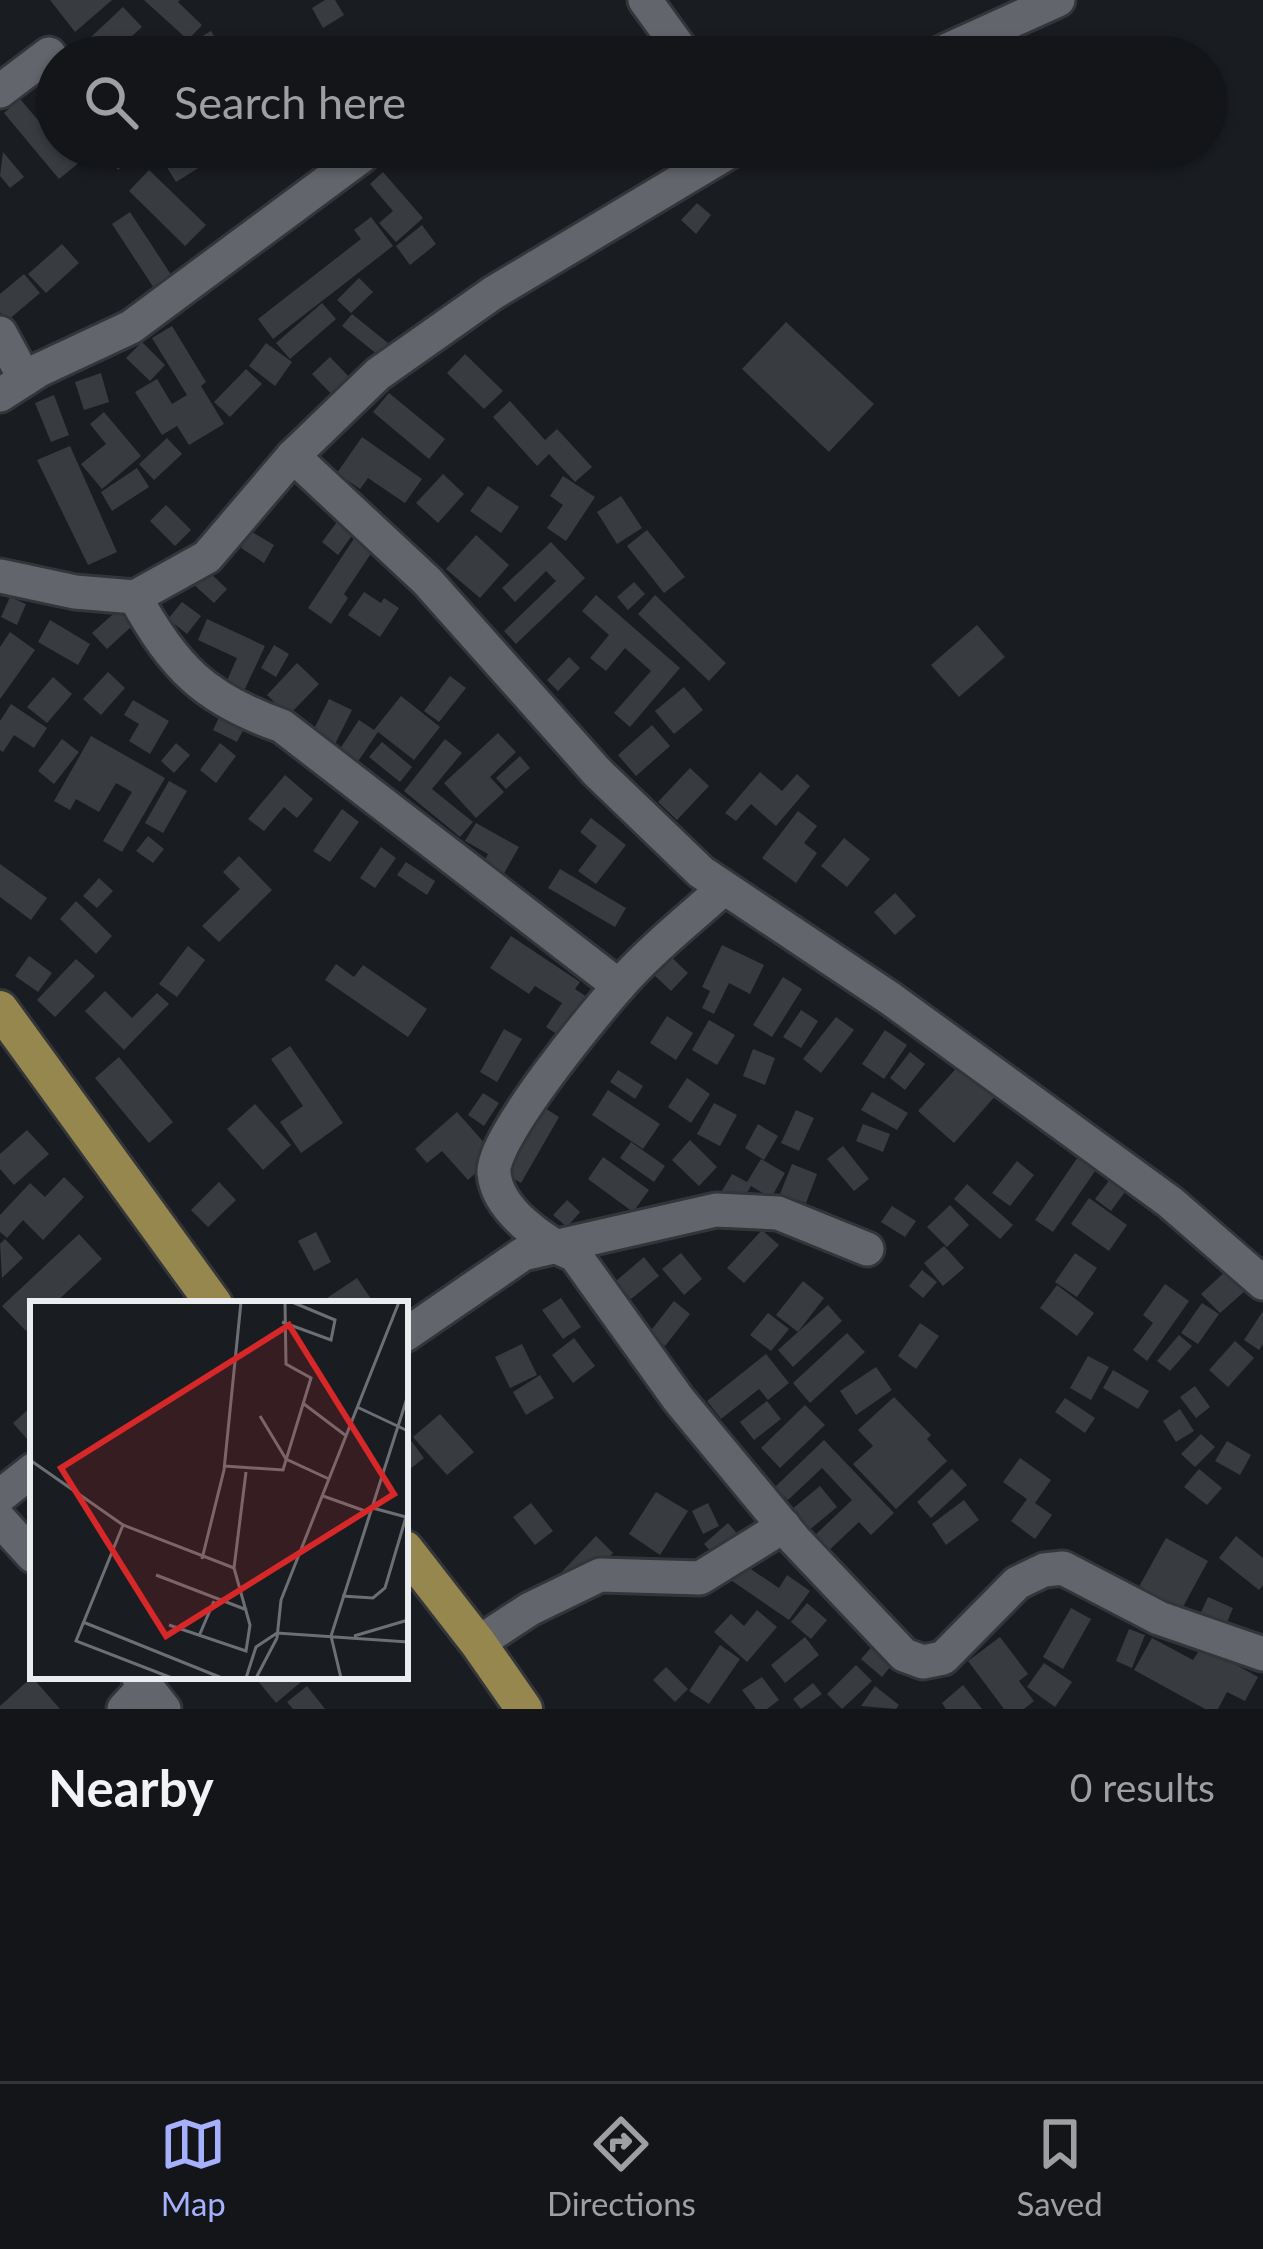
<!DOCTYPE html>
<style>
body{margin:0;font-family:Lato,sans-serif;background:#202226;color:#f1f3f6}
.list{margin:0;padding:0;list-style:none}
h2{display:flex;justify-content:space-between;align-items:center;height:156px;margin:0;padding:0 48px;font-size:51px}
h2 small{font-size:39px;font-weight:400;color:#9d9fa2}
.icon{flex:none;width:66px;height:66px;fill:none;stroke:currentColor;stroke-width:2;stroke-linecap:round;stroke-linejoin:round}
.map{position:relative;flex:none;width:1263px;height:1709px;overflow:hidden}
.search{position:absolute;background:#131519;box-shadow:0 3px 9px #0004;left:36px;right:36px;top:36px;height:132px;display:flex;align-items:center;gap:30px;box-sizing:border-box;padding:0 42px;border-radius:66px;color:#9d9fa2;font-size:45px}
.sheet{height:372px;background:#131519}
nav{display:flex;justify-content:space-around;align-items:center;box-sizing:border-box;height:168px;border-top:3px solid #323438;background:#131519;font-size:33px;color:#9d9fa2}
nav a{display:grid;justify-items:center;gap:6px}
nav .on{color:#a5b1fc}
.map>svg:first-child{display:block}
</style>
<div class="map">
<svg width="1263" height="1709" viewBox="0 0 1263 1709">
<rect width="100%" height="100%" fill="#191c21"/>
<g fill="#383c41">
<path d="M50,0H112L75,32Z"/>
<path d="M144,0H180L178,2L202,25L188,40Z"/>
<path d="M325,0H335L344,15L323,28L312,8Z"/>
<path d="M123,7L142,27L110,56L91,37Z"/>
<path d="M211,31L226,57H197L189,44Z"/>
<path d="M139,37L156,57H117Z"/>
<path d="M20,99L50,134L57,128V147H98L59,179L4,113Z"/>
<path d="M99,147H145L118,170Z"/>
<path d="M184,147H232L176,182L163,161Z"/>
<path d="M3,152L24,177L10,188L0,176Z"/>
<path d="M149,170L206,225L185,246L129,191Z"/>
<path d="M383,172L423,218L396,242L379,223L393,211L370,184Z"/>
<path d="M697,203L711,215L696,234L681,220Z"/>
<path d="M130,212L185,296L167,308L112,224Z"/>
<path d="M371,217L393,246L273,339L258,319L361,239L354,230Z"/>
<path d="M422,225L436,244L410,265L396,246Z"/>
<path d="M62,244L79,263L46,293L28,274Z"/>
<path d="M24,274L40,293L7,321L0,312V294Z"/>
<path d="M359,278L373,292L351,313L337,300Z"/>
<path d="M322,303L336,319L290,359L276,343Z"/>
<path d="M352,314L388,343L378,355L342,326Z"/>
<path d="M786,322L874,404L829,452L742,369Z"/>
<path d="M172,326L206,382L201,386L224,424L189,445L177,426L162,435L135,392L157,379L172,404L187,395L152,338Z"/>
<path d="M142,342L165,365L150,381L126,358Z"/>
<path d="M266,343L292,362L275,386L249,366Z"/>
<path d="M465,354L503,391L484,409L447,373Z"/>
<path d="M330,357L354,382L337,400L312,374Z"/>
<path d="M246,369L262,384L230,417L214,402Z"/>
<path d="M101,373L109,402L84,410L75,382Z"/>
<path d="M389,393L445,439L429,459L373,412Z"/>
<path d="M54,395L69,435L51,442L35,403Z"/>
<path d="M510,401L545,440L557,429L592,467L575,482L549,454L537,466L493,417Z"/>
<path d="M104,412L141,456L102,489L81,464L106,444L90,424Z"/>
<path d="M362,437L422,479L405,503L368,478L360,489L337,473Z"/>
<path d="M167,438L182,454L154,480L139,464Z"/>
<path d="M70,446L117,552L88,565L37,460Z"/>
<path d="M137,468L149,487L112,511L101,492Z"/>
<path d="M443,474L464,494L438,523L416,503Z"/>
<path d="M563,476L595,497L566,541L547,528L563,505L550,496Z"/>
<path d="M488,486L519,507L501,533L470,511Z"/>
<path d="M621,496L642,528L617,544L597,512Z"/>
<path d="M166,505L191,530L175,546L150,521Z"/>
<path d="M340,518L356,530L338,555L322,542Z"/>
<path d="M361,528L380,540L344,594L348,598L331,624L308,608Z"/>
<path d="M647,530L685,577L664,593L627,546Z"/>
<path d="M250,531L274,545L264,563L241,548Z"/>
<path d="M476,535L509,565L480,598L446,569Z"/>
<path d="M551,542L585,578L516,644L504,631L556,581L546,571L515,602L502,588Z"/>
<path d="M206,569L227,589L214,603L192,583Z"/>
<path d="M634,582L645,594L628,610L617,597Z"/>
<path d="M364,592L381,603L384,598L399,608L380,637L348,615Z"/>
<path d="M596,595L680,668L630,727L614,713L651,671L625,648L606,671L590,658L609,635L582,611Z"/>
<path d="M655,595L726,663L709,681L638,614Z"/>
<path d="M10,597L26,604L17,625L1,617Z"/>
<path d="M130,599L144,615L107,649L92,633Z"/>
<path d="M182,602L201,616L187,634L168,619Z"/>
<path d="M207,619L265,646L243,693L225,685L237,658L198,640Z"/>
<path d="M50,620L90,644L78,665L38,642Z"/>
<path d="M977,625L1005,657L959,697L931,665Z"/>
<path d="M10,632L35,650L0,699V647Z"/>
<path d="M274,645L289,654L276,677L261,668Z"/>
<path d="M569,657L580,668L558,691L547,680Z"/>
<path d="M297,663L319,684L288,716L267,695Z"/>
<path d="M108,672L125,688L101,715L83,699Z"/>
<path d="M450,676L466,688L439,722L424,711Z"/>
<path d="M53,677L72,694L47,723L27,707Z"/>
<path d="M684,687L703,710L674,734L655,711Z"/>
<path d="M230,694L255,707L237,742L213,730Z"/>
<path d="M401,696L440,727L414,760L378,732L342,785L324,773L359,720L374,730Z"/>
<path d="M329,699L352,710L332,750L309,739Z"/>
<path d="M133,700L169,721L150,754L129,741L139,724L124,715Z"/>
<path d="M11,704L47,728L34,748L14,735L3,752L0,750V721Z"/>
<path d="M652,725L670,746L636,776L618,755Z"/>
<path d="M498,733L516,752L490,777L504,792L476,818L444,783Z"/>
<path d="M91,736L165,778L122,852L103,841L132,792L116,783L99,812L76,799L70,810L54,801Z"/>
<path d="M62,739L79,752L54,784L38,771Z"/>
<path d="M445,739L462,753L432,789L473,822L460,837L404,791Z"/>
<path d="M382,742L412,767L400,782L369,757Z"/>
<path d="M176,743L190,755L174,773L161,761Z"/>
<path d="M220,743L236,756L216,783L200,770Z"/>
<path d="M520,756L530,768L506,789L496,778Z"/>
<path d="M690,768L709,786L677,820L658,802Z"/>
<path d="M760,772L782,791L797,774L810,786L776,826L751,804L736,821L725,813Z"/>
<path d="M285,775L313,799L297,818L284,807L264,831L248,819Z"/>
<path d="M169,781L187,791L163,833L145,823Z"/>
<path d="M342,809L359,822L330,862L313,851Z"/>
<path d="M798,811L817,826L804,843L817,853L796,883L762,858Z"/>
<path d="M591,818L626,845L596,884L578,871L597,846L580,832Z"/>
<path d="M476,823L519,847L490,898L471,887L488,854L465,841Z"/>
<path d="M148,836L164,849L153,863L136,851Z"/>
<path d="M844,838L870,859L847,887L821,866Z"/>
<path d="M381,847L396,858L375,888L360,878Z"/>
<path d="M239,856L272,890L219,942L202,926L240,889L223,872Z"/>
<path d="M406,862L435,881L427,895L397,875Z"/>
<path d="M0,864L47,898L31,920L0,897Z"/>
<path d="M560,869L626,908L615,927L548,888Z"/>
<path d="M99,878L113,891L97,908L83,896Z"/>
<path d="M895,893L916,916L895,935L874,912Z"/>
<path d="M76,901L112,936L96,954L60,919Z"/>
<path d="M511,936L580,982L575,989L596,1003L570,1043L546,1027L562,1003L535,986L529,994L490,968Z"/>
<path d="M722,945L764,965L750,994L729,983L714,1014L702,1008L710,991L702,987Z"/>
<path d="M188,946L205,960L177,997L159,984Z"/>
<path d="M668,954L688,973L671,991L651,972Z"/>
<path d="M29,956L52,973L38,992L15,976Z"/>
<path d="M76,959L95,976L55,1017L37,1000Z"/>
<path d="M336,964L354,977L363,965L427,1009L408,1037L325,980Z"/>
<path d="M783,977L802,989L772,1037L753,1025Z"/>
<path d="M105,991L132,1018L157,993L169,1004L124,1050L85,1011Z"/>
<path d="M801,1010L818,1021L801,1048L783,1037Z"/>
<path d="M667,1016L693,1033L676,1060L650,1043Z"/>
<path d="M836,1017L854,1030L821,1073L803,1059Z"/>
<path d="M709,1020L735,1035L717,1065L692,1050Z"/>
<path d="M504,1029L522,1039L497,1082L480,1072Z"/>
<path d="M885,1030L907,1045L884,1079L862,1064Z"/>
<path d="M290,1046L343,1123L301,1153L280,1122L303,1106L271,1059Z"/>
<path d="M753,1049L775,1058L765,1085L743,1076Z"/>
<path d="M910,1052L925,1064L905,1090L890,1078Z"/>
<path d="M969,1054L1004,1086L954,1143L918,1111Z"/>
<path d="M119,1057L173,1122L149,1143L95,1078Z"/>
<path d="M618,1070L643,1086L635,1099L610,1082Z"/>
<path d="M687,1078L710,1094L691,1123L668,1107Z"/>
<path d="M608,1090L660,1124L643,1149L592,1115Z"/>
<path d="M872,1092L908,1113L897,1130L861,1110Z"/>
<path d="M483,1093L499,1103L484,1126L468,1115Z"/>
<path d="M714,1103L737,1115L720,1146L697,1134Z"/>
<path d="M255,1104L291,1145L263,1170L227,1129Z"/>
<path d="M540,1105L559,1117L521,1183L501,1172Z"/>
<path d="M796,1110L814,1118L799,1151L781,1143Z"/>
<path d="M457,1112L495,1155L468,1180L442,1151L427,1163L415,1149Z"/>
<path d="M758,1124L778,1136L764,1160L745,1148Z"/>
<path d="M863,1124L890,1134L883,1152L856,1141Z"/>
<path d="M27,1130L49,1154L14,1185L0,1169V1154Z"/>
<path d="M690,1140L717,1167L699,1186L672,1160Z"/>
<path d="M631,1142L665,1166L654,1182L620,1158Z"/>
<path d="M843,1146L869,1179L854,1191L827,1159Z"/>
<path d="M1082,1151L1100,1164L1053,1232L1035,1220Z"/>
<path d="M603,1157L649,1190L633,1212L588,1179Z"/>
<path d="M761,1159L785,1173L771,1198L751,1186L737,1210L717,1199L732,1174L747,1182Z"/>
<path d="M1017,1161L1034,1175L1010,1206L992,1193Z"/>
<path d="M792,1164L817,1174L806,1203L780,1194Z"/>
<path d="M1114,1174L1130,1185L1111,1211L1095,1199Z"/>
<path d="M64,1177L84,1197L43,1240L23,1220L7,1238L0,1232V1215L30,1183L45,1197Z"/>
<path d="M219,1182L236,1200L208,1227L191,1210Z"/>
<path d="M967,1184L1013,1225L1000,1239L954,1199Z"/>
<path d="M1089,1198L1127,1225L1109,1251L1071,1224Z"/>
<path d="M567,1200L580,1212L567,1227L553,1215Z"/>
<path d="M950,1205L969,1225L947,1247L927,1227Z"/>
<path d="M892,1206L916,1221L905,1237L881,1222Z"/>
<path d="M762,1230L779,1245L744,1283L727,1268Z"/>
<path d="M316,1232L331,1262L314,1271L298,1241Z"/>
<path d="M79,1234L102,1259L54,1304H33V1324L26,1331L2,1306Z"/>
<path d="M5,1239L23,1258L2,1278L0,1244Z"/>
<path d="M944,1246L964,1268L943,1286L924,1263Z"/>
<path d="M681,1253L702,1279L684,1295L662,1269Z"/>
<path d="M1075,1253L1097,1268L1077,1297L1055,1282Z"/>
<path d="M644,1257L659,1276L631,1299L616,1281Z"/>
<path d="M922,1270L937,1282L923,1298L909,1286Z"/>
<path d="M1227,1270L1246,1290L1220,1313L1201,1294Z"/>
<path d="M357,1278L373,1302L318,1304Z"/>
<path d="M803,1281L824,1298L798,1332L776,1315Z"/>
<path d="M1165,1284L1189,1301L1147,1361L1133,1350L1153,1323L1143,1315Z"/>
<path d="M1057,1285L1094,1313L1077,1336L1040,1308Z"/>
<path d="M561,1298L581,1327L563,1339L542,1310Z"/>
<path d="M674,1301L690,1314L665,1346L649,1333Z"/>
<path d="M1202,1303L1219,1314L1198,1344L1181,1333Z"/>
<path d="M828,1305L842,1321L793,1367L778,1350Z"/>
<path d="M1263,1311V1344L1259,1350L1244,1340Z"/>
<path d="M768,1313L789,1329L771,1351L750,1335Z"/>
<path d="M920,1323L939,1336L916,1369L898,1356Z"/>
<path d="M847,1333L865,1352L810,1403L793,1383Z"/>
<path d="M1179,1335L1192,1346L1170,1371L1157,1361Z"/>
<path d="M574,1338L595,1366L573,1383L552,1355Z"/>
<path d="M1235,1341L1254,1358L1228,1387L1209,1370Z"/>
<path d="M522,1344L537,1375L510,1388L495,1357Z"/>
<path d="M766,1354L789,1383L768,1400L759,1389L721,1419L707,1401Z"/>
<path d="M1088,1356L1109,1367L1091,1400L1070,1388Z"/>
<path d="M876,1367L892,1390L856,1415L840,1391Z"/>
<path d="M1113,1370L1149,1391L1138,1409L1103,1388Z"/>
<path d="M540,1375L554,1398L526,1415L513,1392Z"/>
<path d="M1195,1386L1210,1407L1196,1418L1180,1397Z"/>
<path d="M894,1397L931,1435L927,1439L947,1461L896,1509L853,1464L873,1446L858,1430Z"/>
<path d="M1065,1398L1095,1418L1085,1433L1055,1412Z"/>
<path d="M767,1401L781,1419L754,1440L740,1422Z"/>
<path d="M805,1405L825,1425L780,1468L761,1448Z"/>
<path d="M31,1407L33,1409V1446L13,1423Z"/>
<path d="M1180,1409L1194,1431L1176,1442L1163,1421Z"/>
<path d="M440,1414L474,1452L447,1475L413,1437Z"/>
<path d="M1201,1434L1215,1447L1195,1467L1181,1454Z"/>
<path d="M409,1438L424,1458L405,1473V1441Z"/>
<path d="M824,1440L894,1513L871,1535L859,1522L826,1553L812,1538L852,1500L822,1468L788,1500L775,1487Z"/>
<path d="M1227,1441L1251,1455L1240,1475L1215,1461Z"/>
<path d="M1020,1458L1051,1480L1035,1503L1052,1515L1035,1539L1011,1521L1027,1499L1003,1482Z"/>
<path d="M952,1469L967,1485L931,1518L917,1502Z"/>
<path d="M1199,1469L1222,1488L1207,1505L1184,1487Z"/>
<path d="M820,1486L837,1507L808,1531L791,1510Z"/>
<path d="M656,1492L688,1511L660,1555L629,1534Z"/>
<path d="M964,1500L979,1520L946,1545L932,1524Z"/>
<path d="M531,1503L553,1531L535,1545L513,1517Z"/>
<path d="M708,1503L719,1526L703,1534L692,1511Z"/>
<path d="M728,1523L740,1537L716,1557L704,1544Z"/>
<path d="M596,1536L613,1553L576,1592L558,1576Z"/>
<path d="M1236,1536L1263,1558V1585L1259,1590L1219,1558Z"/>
<path d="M1166,1538L1208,1561L1173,1625L1131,1601Z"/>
<path d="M730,1555L779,1588L787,1575L810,1591L789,1620L719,1572Z"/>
<path d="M1208,1597L1233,1608L1219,1641L1193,1630Z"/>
<path d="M807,1603L827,1620L811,1639L791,1622Z"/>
<path d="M1071,1608L1091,1619L1063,1669L1043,1657Z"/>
<path d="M757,1610L777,1627L747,1662L714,1632L731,1614L744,1626Z"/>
<path d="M1129,1629L1145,1635L1132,1668L1116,1661Z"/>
<path d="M805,1637L819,1655L785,1683L771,1665Z"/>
<path d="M1000,1637L1028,1674L1019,1681L1034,1701L1024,1709H1004L968,1661Z"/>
<path d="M1152,1638L1193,1660L1202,1646L1258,1677L1245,1701L1227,1692L1218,1709H1205L1134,1670Z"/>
<path d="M874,1644L895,1661L882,1677L861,1659Z"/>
<path d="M720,1645L740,1659L709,1704L689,1691Z"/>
<path d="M1044,1663L1072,1682L1055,1707L1027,1687Z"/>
<path d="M856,1665L872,1681L842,1709L827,1694Z"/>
<path d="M666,1667L688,1689L675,1702L653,1680Z"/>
<path d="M265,1676H308L276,1703L258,1681Z"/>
<path d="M32,1677L60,1709H0V1706Z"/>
<path d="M762,1677L779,1700L767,1709H756L742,1690Z"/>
<path d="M813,1683L822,1694L801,1709L793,1699Z"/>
<path d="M963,1685L982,1709H946L942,1703Z"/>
<path d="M307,1686L325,1709H293L287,1702Z"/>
<path d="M875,1686L899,1705L896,1709L861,1706Z"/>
</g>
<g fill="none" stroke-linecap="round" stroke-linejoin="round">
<defs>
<g id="minor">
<path d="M645,0L686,57"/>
<path d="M932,57L1058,0"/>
<path d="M0,91L49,54"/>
<path d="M0,333L25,379"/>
<path d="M0,395L39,370L131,327L363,155"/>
<path d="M293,456L427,581L597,772L701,872L891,999L1170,1202L1263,1283"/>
<path d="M0,576L75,592L135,597L207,557L293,456L378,374L493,293L737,147"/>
<path d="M135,597C174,668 205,699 282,726L619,986"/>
<path d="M724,888C692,917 657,944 628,976C601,1005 490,1139 494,1173C497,1210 544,1243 575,1255L679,1400L795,1540L904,1655L923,1662L943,1658L1017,1583L1044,1570L1063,1568L1159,1618L1263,1654"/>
<path d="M405,1335L523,1254L716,1210L778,1213L867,1249"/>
<path d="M0,1496L33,1470"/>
<path d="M0,1520L33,1556"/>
<path d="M478,1643L530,1609L600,1575L700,1578L784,1526"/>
<path d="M138,1676L164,1709"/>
<path d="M124,1709L146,1685"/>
</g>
<g id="major">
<path d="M0,1009L214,1304"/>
<path d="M405,1549L478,1643L524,1709"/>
</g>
</defs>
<use href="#minor" stroke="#333538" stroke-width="39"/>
<use href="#major" stroke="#333538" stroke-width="42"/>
<use href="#minor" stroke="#62656b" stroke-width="33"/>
<use href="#major" stroke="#96874f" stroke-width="36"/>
</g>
<g transform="translate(30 1301)">
<rect width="378" height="378" fill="#191c21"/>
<path fill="none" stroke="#6d6f74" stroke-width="3" d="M252,21L301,39L305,19L262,1M274,103L315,134M327,106L378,130M230,115L256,158L299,178M0,159L93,224L204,267L220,324L216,350L139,324M194,165L253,169L281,77L256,63L255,1M293,195L338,211M339,206L376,216M93,224L46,340L142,377M172,258L194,169L211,1M204,267L216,171M126,274L217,309M312,295L343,297L355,287L376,216M53,321L192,377M169,335L184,300M324,335L378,319M247,337L251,299L369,1M216,377L226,346L247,332L378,341M226,377L247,337M311,377L301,335L378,94"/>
<path fill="#d62828" fill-opacity="0.15" stroke="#d62828" stroke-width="6" d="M259,24L364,193L136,335L31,167Z"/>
<rect width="378" height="378" fill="none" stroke="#eaecf0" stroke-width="6"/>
</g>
</svg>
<div class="search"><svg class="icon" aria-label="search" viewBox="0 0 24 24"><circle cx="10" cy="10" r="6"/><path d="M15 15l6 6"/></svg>Search here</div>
</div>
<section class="sheet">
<h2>Nearby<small>0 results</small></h2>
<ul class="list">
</ul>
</section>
<nav>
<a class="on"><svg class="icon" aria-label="map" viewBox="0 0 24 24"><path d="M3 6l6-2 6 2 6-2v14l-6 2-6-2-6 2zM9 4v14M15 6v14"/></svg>Map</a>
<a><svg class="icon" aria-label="directions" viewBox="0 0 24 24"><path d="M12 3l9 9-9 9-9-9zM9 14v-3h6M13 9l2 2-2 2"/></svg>Directions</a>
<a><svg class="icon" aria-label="saved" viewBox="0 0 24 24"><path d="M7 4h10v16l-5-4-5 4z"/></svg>Saved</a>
</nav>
